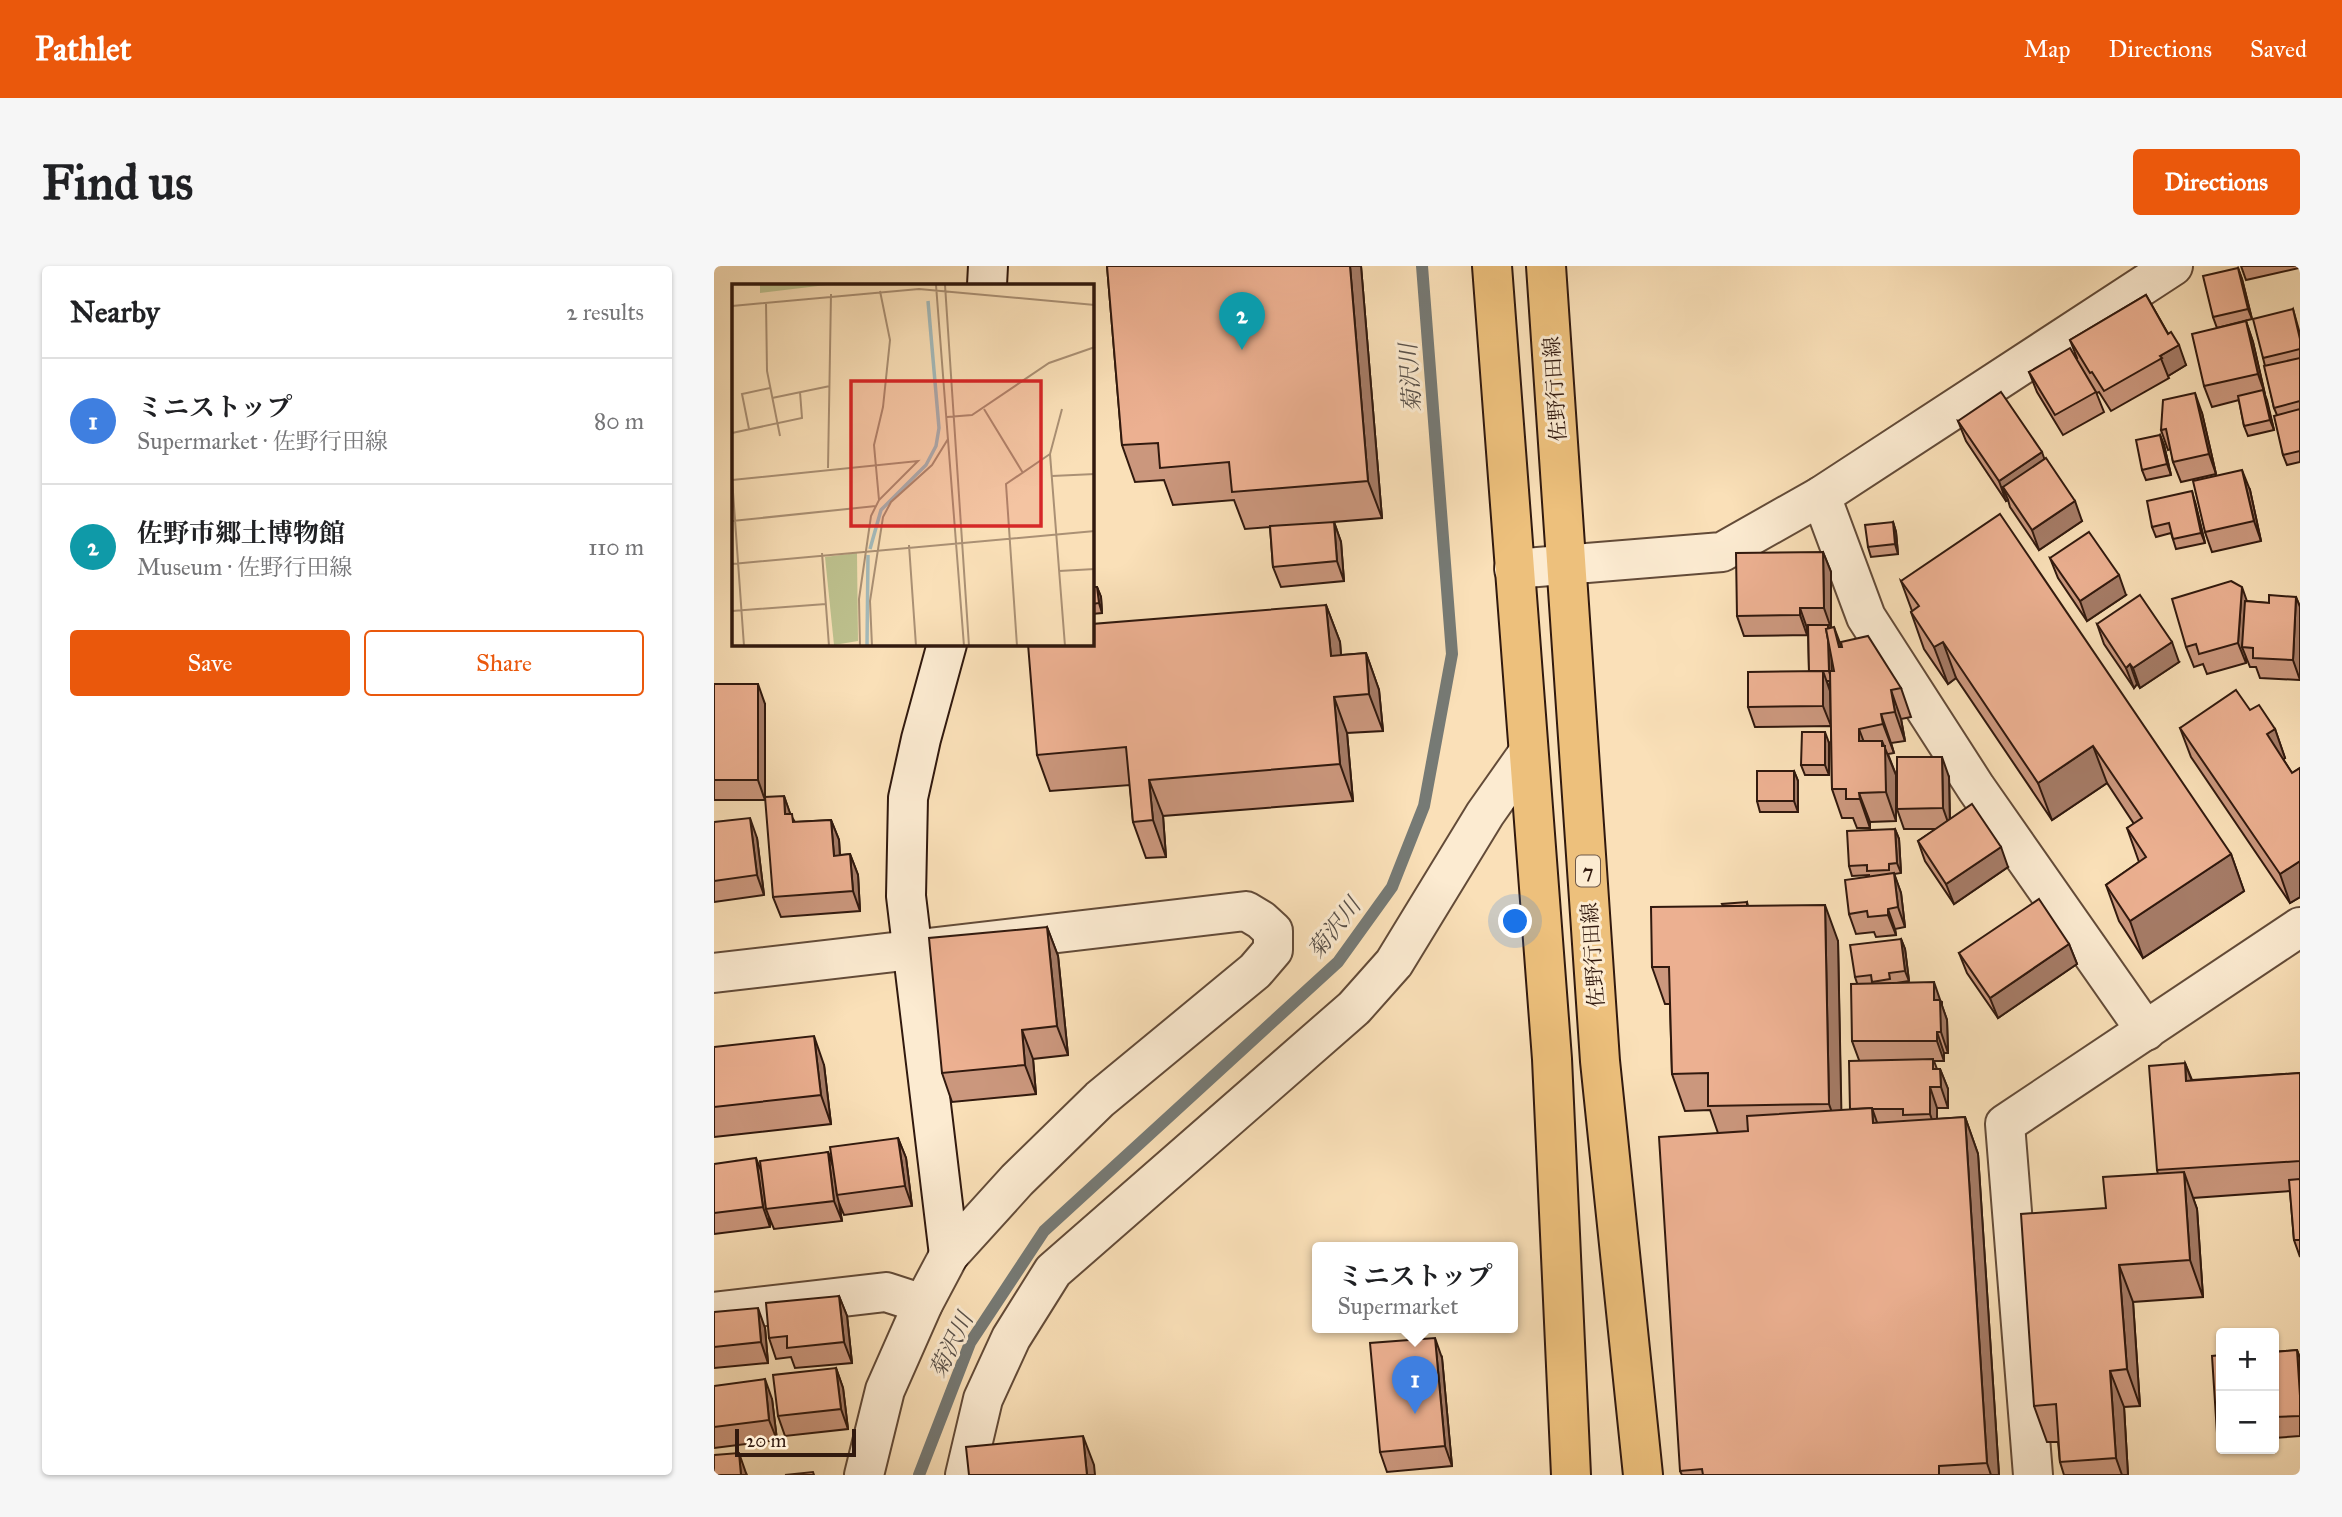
<!DOCTYPE html>
<meta charset="utf-8">
<style>
body{margin:0;font-family:"IM FELL Great Primer","Noto Serif JP",serif;background:#f6f6f6;color:#202124}
.controls{position:absolute;right:21px;bottom:21px;display:grid;overflow:hidden;border-radius:7px;box-shadow:0 2px 5px #0004}
.controls button{width:63px;height:63px;display:grid;place-items:center;padding:0;border:0;border-bottom:2px solid #e0e0e0;background:#fff;color:#202124;font:35px sans-serif}
.scale{position:absolute;left:21px;bottom:18px;width:121px;box-sizing:border-box;padding-left:7px;border:4px solid #31190e;border-top:0;font-size:19px;line-height:24px;white-space:nowrap;color:#31190e;-webkit-text-stroke:5px #fcebd1;paint-order:stroke}
.you{position:absolute;left:802px;top:656px;width:24px;height:24px;margin:-18px;border:5px solid #fff;border-radius:50%;background:#1a73e8;box-shadow:0 0 0 10px #1a73e833}
.badge{display:grid;place-items:center;width:46px;height:46px;border-radius:50%;background:#ea580c;color:#fff;font-size:23px;font-weight:700}
.pin{position:absolute;translate:-50% -58px;filter:drop-shadow(0 2px 4px #0008)}
.pin::after{content:'';position:absolute;top:37px;width:24px;height:21px;background:inherit;clip-path:polygon(0 0,100% 0,50% 100%)}
.popup{position:absolute;left:598px;top:976px;width:206px;height:91px;box-sizing:border-box;display:grid;place-content:center;border-radius:7px;background:#fff;filter:drop-shadow(0 2px 5px #0005);font-size:23px;white-space:nowrap;color:#757577}
.popup b{font-size:26px;color:#202124}
.popup::after{content:'';position:absolute;left:50%;top:100%;margin-left:-14px;border:14px solid transparent;border-top-color:#fff}
.list{margin:0;padding:0;list-style:none}
h2{display:flex;justify-content:space-between;align-items:center;height:91px;margin:0;padding:0 28px;font-size:30px}
h2 small{font-size:23px;font-weight:400;color:#757577}
.list li{display:grid;grid-template-columns:46px 1fr auto;gap:21px;align-items:center;box-sizing:border-box;height:126px;padding:0 28px;border-top:2px solid #e0e0e0}
.list b{display:block;font-size:26px;white-space:nowrap}
.list p{margin:0;font-size:23px;white-space:nowrap;color:#757577}
.list em{font-size:23px;font-style:normal;color:#757577}
.actions{display:flex;gap:14px;padding:21px 28px}
.actions a{flex:1;padding:16px 0;border:2px solid #ea580c;border-radius:7px;text-align:center;font-size:24px;color:#ea580c}
.actions .main{background:#ea580c;color:#fff}
.map{position:relative;flex:none;width:1586px;height:1209px;overflow:hidden;border-radius:7px}
header{display:flex;align-items:center;gap:42px;box-sizing:border-box;height:98px;padding:0 35px;background:#ea580c;color:#fff}
header strong{font-size:33px}
nav{display:flex;gap:38px;margin-inline-start:auto;font-size:24px}
.intro{display:flex;align-items:center;justify-content:space-between;box-sizing:border-box;height:168px;padding:0 42px}
h1{margin:0;font-size:49px}
.button{padding:18px 32px;border-radius:7px;background:#ea580c;color:#fff;font-size:24px;font-weight:700}
main{display:flex;gap:42px;padding:0 42px}
aside{flex:1;background:#fff;border-radius:7px;box-shadow:0 2px 5px #0004}
.map>svg:first-child{display:block}
</style>
<header>
<strong>Pathlet</strong>
<nav><a>Map</a><a>Directions</a><a>Saved</a></nav>
</header>
<div class="intro"><h1>Find us</h1><a class="button">Directions</a></div>
<main>
<aside>
<h2>Nearby<small>2 results</small></h2>
<ul class="list">
<li><span class="badge" style="background:#3f7fe0">1</span><div><b>ミニストップ</b><p>Supermarket · 佐野行田線</p></div><em>80 m</em></li>
<li><span class="badge" style="background:#0f9aa8">2</span><div><b>佐野市郷土博物館</b><p>Museum · 佐野行田線</p></div><em>110 m</em></li>
</ul>
<div class="actions"><a class="main">Save</a><a>Share</a></div>
</aside>
<div class="map">
<svg width="1586" height="1209" viewBox="0 0 1586 1209">
<rect width="100%" height="100%" fill="#fae0b8"/>
<filter id="stains"><feTurbulence type="fractalNoise" baseFrequency=".00286" numOctaves="4"/><feColorMatrix values="0 0 0 0 .2 0 0 0 0 .09 0 0 0 0 .02 0 0 0 .5 -.17"/></filter>
<radialGradient id="worn" r=".72"><stop offset=".6" stop-color="#630" stop-opacity="0"/><stop offset="1" stop-color="#630" stop-opacity=".3"/></radialGradient>
<g fill="none" stroke-linecap="round" stroke-linejoin="round">
<path stroke="#767a75" stroke-width="12" d="M205,1209L256,1077L330,965L624,696L678,621L710,540L738,388L708,0"/>
<defs>
<g id="street">
<path d="M1107,230L1152,351L1262,522L1432,765"/>
<path d="M800,303L1008,286L1107,230L1459,0"/>
<path d="M0,707L532,645L547,654L559,665V684L541,705L386,833L303,914L235,989L209,1038L171,1124L150,1209"/>
<path d="M0,1046L172,1026L209,1038"/>
<path d="M251,1209L269,1133L297,1072L339,1005L640,742L680,697L771,548L814,487"/>
<path d="M1319,1209L1291,858L1586,661"/>
</g>
<g id="secondary">
<path d="M273,19L274,0"/>
<path d="M233,378L207,473L194,532L192,630L235,989"/>
</g>
<g id="primary">
<path d="M778,0L838,793L857,1209"/>
<path d="M832,0L886,795L929,1209"/>
</g>
</defs>
<use href="#street" stroke="#634b38" stroke-width="42"/>
<use href="#secondary" stroke="#31190e" stroke-width="42"/>
<use href="#primary" stroke="#31190e" stroke-width="42"/>
<use href="#street" stroke="#fcebd1" stroke-width="38"/>
<use href="#secondary" stroke="#fcebd1" stroke-width="38"/>
<use href="#primary" stroke="#edc07c" stroke-width="38"/>
</g>
<g fill="#cb977d" stroke="#31190e" stroke-width="2" fill-rule="evenodd">
<path d="M393,0H647L668,252L620,256L627,276L630,315L567,321L559,301L556,261L531,263L520,234L459,239L450,214L421,216L408,179Z"/>
<path d="M1527,0H1585V2L1532,14Z"/>
<path d="M1524,2L1528,13L1538,53L1503,62L1499,51Z"/>
<path d="M1432,29L1472,99L1454,110L1455,112L1397,145L1385,126L1383,127L1382,126L1390,146L1349,169L1323,126L1315,106L1363,92L1356,74Z"/>
<path d="M1579,43L1586,68V196L1573,199L1569,189L1563,149L1560,142L1551,100L1549,92Z"/>
<path d="M1532,55L1539,76L1551,129L1560,164L1534,170L1530,160L1525,134L1498,141L1490,120Z"/>
<path d="M1488,147L1502,208L1467,216L1459,196L1457,183L1454,184L1447,164Z"/>
<path d="M1244,155L1330,193L1368,255L1325,284L1296,241L1294,234L1292,235L1252,175Z"/>
<path d="M1446,169L1450,179L1457,209L1432,214L1428,204Z"/>
<path d="M1536,224L1547,275L1498,286L1491,266Z"/>
<path d="M1481,236L1491,277L1462,283L1457,267L1442,271L1438,261Z"/>
<path d="M1179,256L1182,266L1184,288L1157,291L1154,281Z"/>
<path d="M1109,286L1117,306V362L1127,381L1187,422L1197,451L1187,453L1191,475L1177,477L1180,487L1174,488L1182,509V555L1156,556V562H1143L1139,552H1128L1118,523L1117,460L1041,461L1034,441L1095,405L1094,362L1093,369L1030,370L1023,350ZM1113,415H1116V425Z"/>
<path d="M1336,292L1412,329L1373,355L1344,312Z"/>
<path d="M1187,315L1517,588L1530,625L1429,692L1405,655L1392,619L1425,596L1413,562L1420,558L1393,517L1338,554L1242,412L1234,418L1210,383L1197,346L1198,345Z"/>
<path d="M378,321H383L387,331L388,347L378,348Z"/>
<path d="M1582,331L1586,341V414L1546,412L1542,401H1536L1532,391V397L1493,408L1489,398L1480,401L1472,381L1533,335L1555,337Z"/>
<path d="M612,339L626,376L627,389L652,387L665,424L669,465L633,467L639,535L449,550L452,591L432,592L419,556L416,519L336,525L323,489Z"/>
<path d="M1383,358L1465,396L1426,422L1423,418L1420,422L1390,378Z"/>
<path d="M0,418L51,438V534H0Z"/>
<path d="M1536,444L1561,463L1571,492L1569,493L1578,507L1586,502V631L1576,637L1477,491L1466,462Z"/>
<path d="M1115,477V509H1091L1087,499Z"/>
<path d="M1080,505L1084,515V546H1046L1043,535Z"/>
<path d="M1235,511L1236,553L1294,601L1240,638L1211,595L1204,575L1222,563H1190L1183,543Z"/>
<path d="M70,530L76,548L81,556L117,554L125,574L126,589L136,588L144,609L146,645L67,651L59,631Z"/>
<path d="M0,556L43,572L50,629L0,636Z"/>
<path d="M1181,563L1185,573L1187,607L1180,608L1187,627L1191,661L1181,663L1182,669L1162,671L1160,666L1142,668L1135,648L1155,611V609L1138,610L1135,600Z"/>
<path d="M1033,636L1034,640L1124,675L1127,844H1136L1145,794L1138,775L1143,717L1141,711L1187,673L1191,683L1195,715L1183,717L1228,736V740L1233,754L1234,787H1230V795H1220L1223,803H1226L1234,823V842H1223V853L1251,851L1264,888L1285,1209H968L966,1205L1004,867L996,844L971,845L958,808L956,738H951L938,701Z"/>
<path d="M333,661L344,690L354,789L319,793L322,828L238,836L228,807Z"/>
<path d="M1355,678L1363,698L1284,752L1253,707L1245,687Z"/>
<path d="M0,781L110,799L117,858L0,871Z"/>
<path d="M1471,797L1478,814L1586,807V991L1580,974L1576,925L1479,932L1483,943L1489,1031L1419,1036L1426,1140L1410,1141L1414,1209H1350L1346,1196L1344,1176H1333L1320,1140L1392,942L1444,908L1443,904Z"/>
<path d="M184,872L192,892L198,940L130,949L125,937L128,955L60,963L55,951L56,961L0,968V898L47,905L114,886L119,899Z"/>
<path d="M125,1030L133,1050L138,1097L81,1102L77,1091L62,1093L55,1072Z"/>
<path d="M0,1046L51,1062L54,1097L0,1102Z"/>
<path d="M1583,1084L1586,1092V1170L1560,1172V1086Z"/>
<path d="M1507,1089V1178L1503,1167Z"/>
<path d="M728,1092L738,1200L673,1206L666,1186Z"/>
<path d="M122,1102L129,1122L134,1163L71,1170L64,1150Z"/>
<path d="M0,1120L58,1133L63,1174L0,1182Z"/>
<path d="M1509,1183H1536L1537,1185L1511,1187Z"/>
</g>
<g fill="#a57b66" stroke="#31190e" stroke-width="2">
<path d="M636,0H647L668,252L654,215Z"/>
<path d="M1524,2L1528,13L1538,53L1534,43Z"/>
<path d="M1532,55L1539,76L1551,128L1544,108Z"/>
<path d="M1465,79L1472,99L1454,110L1446,90Z"/>
<path d="M1549,124L1553,134L1560,164L1556,154Z"/>
<path d="M1481,127L1488,147L1502,208L1495,188Z"/>
<path d="M1446,169L1450,179L1457,209L1453,198Z"/>
<path d="M1328,186L1335,206L1289,221L1294,234L1292,235L1285,215Z"/>
<path d="M1528,204L1536,224L1547,275L1540,255Z"/>
<path d="M1478,225L1481,236L1491,277L1487,267Z"/>
<path d="M1361,235L1368,255L1325,284L1318,264Z"/>
<path d="M620,256L627,276L630,315L623,295Z"/>
<path d="M1179,256L1182,266L1184,288L1181,278Z"/>
<path d="M1109,286L1117,306V362L1110,342Z"/>
<path d="M1405,309L1412,329L1373,355L1366,335Z"/>
<path d="M383,321L387,331L388,347L385,337Z"/>
<path d="M1528,321L1535,341L1528,381L1532,391V397L1524,377Z"/>
<path d="M1582,331L1586,341V414L1579,394Z"/>
<path d="M612,339L626,376L630,426L617,390Z"/>
<path d="M1086,342L1093,362V369L1086,349Z"/>
<path d="M1114,359L1117,369L1118,415L1115,405Z"/>
<path d="M1120,361L1131,390L1125,381Z"/>
<path d="M1229,376L1242,412L1234,418L1220,381Z"/>
<path d="M1458,376L1465,396L1426,422L1419,402Z"/>
<path d="M652,387L665,424L669,465L655,428Z"/>
<path d="M1416,398L1423,418L1420,422L1412,402Z"/>
<path d="M1109,405L1116,425L1117,460L1109,440Z"/>
<path d="M44,418L51,438V534L44,514Z"/>
<path d="M1177,424L1187,453L1191,475L1181,446Z"/>
<path d="M620,431L633,467L639,535L626,498Z"/>
<path d="M1167,448L1177,477L1180,487L1169,458Z"/>
<path d="M1145,463L1156,492L1145,475Z"/>
<path d="M1561,463L1571,492L1563,497L1553,468Z"/>
<path d="M1111,466L1115,477V509L1111,499Z"/>
<path d="M1168,475L1182,509V555L1172,526Z"/>
<path d="M1379,480L1393,517L1338,554L1324,517Z"/>
<path d="M1228,491L1235,511L1236,562L1229,542Z"/>
<path d="M1080,505L1084,515V546L1080,535Z"/>
<path d="M435,514L449,550L452,591L439,554Z"/>
<path d="M1145,527L1156,556V562L1146,533Z"/>
<path d="M70,530L77,550L71,548Z"/>
<path d="M36,552L43,572L50,629L43,609Z"/>
<path d="M117,554L125,574L127,610L120,590Z"/>
<path d="M1181,563L1185,573L1187,607L1183,597Z"/>
<path d="M1287,581L1294,601L1240,638L1232,618Z"/>
<path d="M136,588L144,609L146,645L139,625Z"/>
<path d="M1517,588L1530,625L1429,692L1416,655Z"/>
<path d="M1586,595V631L1576,637L1566,608Z"/>
<path d="M1180,607L1187,627L1191,661L1184,641Z"/>
<path d="M1111,639L1124,675L1128,875L1115,838Z"/>
<path d="M1174,643L1181,663L1182,669L1174,649Z"/>
<path d="M333,661L344,690L354,789L343,760Z"/>
<path d="M1187,673L1191,683L1195,715L1191,705Z"/>
<path d="M1355,678L1363,698L1284,752L1276,732Z"/>
<path d="M1220,716L1233,754L1234,787L1227,766L1220,734Z"/>
<path d="M308,764L319,793L322,828L311,799Z"/>
<path d="M1223,766L1230,787V795L1223,775Z"/>
<path d="M100,770L110,799L117,858L107,829Z"/>
<path d="M1471,797L1482,826L1472,815Z"/>
<path d="M1226,803L1234,823V842L1227,821Z"/>
<path d="M1216,821L1223,842V868L1216,848Z"/>
<path d="M1158,842L1171,879L1159,857Z"/>
<path d="M1251,851L1264,888L1285,1209H1277L1273,1197Z"/>
<path d="M184,872L192,892L198,940L191,920Z"/>
<path d="M114,886L121,906L123,929L125,937L128,955L120,935Z"/>
<path d="M42,892L50,912L52,943L55,951L56,961L49,941Z"/>
<path d="M1470,906L1483,943L1489,1031L1476,994Z"/>
<path d="M1405,999L1419,1036L1426,1140L1413,1103Z"/>
<path d="M125,1030L133,1050L138,1097L130,1076Z"/>
<path d="M44,1042L51,1062L54,1097L47,1076Z"/>
<path d="M721,1072L728,1092L738,1200L731,1180Z"/>
<path d="M1583,1084L1586,1092V1130Z"/>
<path d="M122,1102L129,1122L134,1163L127,1143Z"/>
<path d="M1396,1105L1410,1141L1414,1209H1408L1402,1192Z"/>
<path d="M51,1113L58,1133L63,1174L55,1154Z"/>
<path d="M369,1170L380,1199L381,1209H373Z"/>
<path d="M25,1187L32,1207L33,1209H27Z"/>
</g>
<g fill="#ecb091" stroke="#31190e" stroke-width="2">
<path d="M393,0H636L654,215L518,226L515,196L446,202L444,177L408,179Z"/>
<path d="M1524,2L1534,43L1499,51L1489,10Z"/>
<path d="M1432,29L1454,68L1457,66L1465,79L1446,90L1448,92L1390,125L1378,106L1376,107L1356,74Z"/>
<path d="M1579,43L1586,73V83L1549,92L1539,53Z"/>
<path d="M1532,55L1544,108L1490,120L1478,68Z"/>
<path d="M1356,82L1382,126L1341,149L1315,106Z"/>
<path d="M1586,92V135L1560,142L1550,100Z"/>
<path d="M1549,124L1556,154L1530,160L1524,130Z"/>
<path d="M1287,126L1328,186L1285,215L1244,155Z"/>
<path d="M1481,127L1495,188L1459,196L1452,163L1447,164L1449,134Z"/>
<path d="M1586,143V185L1569,189L1560,150Z"/>
<path d="M1446,169L1453,198L1428,204L1422,174Z"/>
<path d="M1332,192L1361,235L1318,264L1289,221Z"/>
<path d="M1528,204L1540,255L1491,266L1479,215Z"/>
<path d="M1478,225L1487,267L1459,273L1455,257L1438,261L1433,235Z"/>
<path d="M1286,248L1517,588L1416,655L1392,619L1432,591L1413,562L1428,552L1379,480L1324,517L1229,376L1220,381L1197,346L1205,340L1187,315Z"/>
<path d="M620,256L623,295L559,301L556,260Z"/>
<path d="M1179,256L1181,278L1154,281L1151,259Z"/>
<path d="M1375,266L1405,309L1366,335L1336,292Z"/>
<path d="M1109,286L1110,342H1086V349L1023,350L1022,287Z"/>
<path d="M1517,315L1528,321L1524,377L1485,388L1482,378L1472,381L1458,333Z"/>
<path d="M378,321H383L385,337L378,338Z"/>
<path d="M1426,329L1458,376L1419,402L1416,398L1412,402L1383,358Z"/>
<path d="M1555,329L1582,331L1579,394L1539,392V382L1528,381L1531,335L1555,337Z"/>
<path d="M612,339L617,390L652,387L655,428L620,431L626,498L435,514L439,554L419,556L412,481L323,489L314,378H378V358Z"/>
<path d="M1094,359H1114V363H1112L1114,374L1115,405H1095Z"/>
<path d="M1120,361L1125,381H1128L1127,376L1154,370L1187,422L1177,424L1181,446L1167,448L1169,458L1145,463V475H1168V480H1171L1172,526L1145,527L1146,533H1132V523H1118L1116,405H1120L1112,363Z"/>
<path d="M1109,405V440L1034,441V406Z"/>
<rect x="0" y="418" width="44" height="96"/>
<path d="M1522,424L1536,444L1545,439L1561,463L1553,468L1578,507L1586,502V595L1566,608L1466,462Z"/>
<path d="M1088,466H1111V499H1087Z"/>
<path d="M1183,491H1228L1229,542L1183,543Z"/>
<rect x="1043" y="505" width="37" height="30"/>
<path d="M70,530L71,548H78L79,556L117,554L120,590L136,588L139,625L59,631L51,531Z"/>
<path d="M1258,538L1287,581L1232,618L1204,575Z"/>
<path d="M36,552L43,609L0,615V556Z"/>
<path d="M1181,563L1183,597L1175,598V604L1153,605V599L1135,600L1133,565Z"/>
<path d="M1180,607L1184,641L1174,643V649L1154,651L1153,645L1135,648L1131,614Z"/>
<path d="M1325,633L1355,678L1276,732L1245,687Z"/>
<path d="M1033,636V640H1009L1008,638Z"/>
<path d="M1111,639L1115,838L994,840V807L958,808L955,701H938L937,641Z"/>
<path d="M333,661L343,760L308,764L311,799L228,807L215,672Z"/>
<path d="M1187,673L1191,705L1175,707L1176,713L1158,716L1157,709L1141,711L1136,679Z"/>
<path d="M1220,716V734H1226L1227,766H1223V775H1138L1137,718Z"/>
<path d="M100,770L107,829L0,841V781Z"/>
<path d="M1219,793V803H1226L1227,821H1216V848L1189,849V843H1158V842L1136,843L1135,795Z"/>
<path d="M1471,797L1472,815L1586,807V895L1443,904L1435,800Z"/>
<path d="M1158,842L1159,857L1251,851L1273,1197L1225,1200V1209H989L988,1203L966,1205L945,871L1034,865L1033,850Z"/>
<path d="M184,872L191,920L123,929L116,881Z"/>
<path d="M114,886L120,935L52,943L46,895Z"/>
<path d="M42,892L49,941L0,947V898Z"/>
<path d="M1470,906L1476,994L1405,999L1413,1103L1396,1105L1402,1192L1346,1196L1342,1138L1320,1140L1307,948L1392,942L1389,911Z"/>
<path d="M1586,913V974H1580L1575,914Z"/>
<path d="M125,1030L130,1076L73,1082V1070L55,1072L52,1037Z"/>
<path d="M44,1042L47,1076L0,1081V1046Z"/>
<path d="M721,1072L731,1180L666,1186L656,1077Z"/>
<path d="M1583,1084L1586,1130V1150L1560,1151V1086Z"/>
<path d="M1507,1089V1167H1503L1498,1090Z"/>
<path d="M122,1102L127,1143L64,1150L59,1109Z"/>
<path d="M51,1113L55,1154L0,1161V1120Z"/>
<path d="M369,1170L373,1209H255L252,1181Z"/>
<path d="M25,1187L27,1209H0V1189Z"/>
<path d="M99,1206L100,1209H71Z"/>
</g>
<g text-anchor="middle" stroke-width="6" stroke-linejoin="round" paint-order="stroke">
<rect fill="#fcebd1" stroke="#6e5848" stroke-width="2" x="862" y="589.5" width="24" height="31" rx="5"/>
<g font-size="19" font-weight="bold" fill="#31190e">
<text x="874" y="612">7</text>
</g>
<g font-size="21" fill="#31190e" stroke="#fcebd1">
<text transform="translate(841 123) rotate(-94)" y="7">佐野行田線</text>
<text transform="translate(879 689) rotate(-94)" y="7">佐野行田線</text>
</g>
<g font-size="23" font-style="italic" fill="#59514a" stroke="#fcebd1">
<text transform="translate(696 112) rotate(-94)" y="8">菊沢川</text>
<text transform="translate(620 662) rotate(-52)" y="8">菊沢川</text>
<text transform="translate(237 1079) rotate(-64)" y="8">菊沢川</text>
</g>
</g>
<g transform="translate(18 18)">
<rect width="362" height="362" fill="#fae0b8"/>
<path d="M125,269L126,357L102,361L93,273Z" fill="#bec28f"/>
<path d="M28,1H94L28,9Z" fill="#bec28f"/>
<path fill="none" stroke="#a4baba" stroke-width="3.5" d="M138,265L149,226L194,181L204,162L207,144L196,17M135,362L136,271"/>
<path fill="none" stroke="#aa9074" stroke-width="2" d="M204,1L232,362M213,1L237,362M34,18L35,87L48,152M0,22L187,5L363,21M40,114L98,102M252,125L291,189M330,125L318,170L333,362M215,133L240,131L317,79L363,63M17,145L10,110L38,104M0,149L70,134L68,108M96,184L99,10M320,192L363,190M0,194L12,362M0,196L186,177L147,216L139,232L127,315L128,362M147,216L142,161L151,123L158,56L148,7M0,237L144,222M177,261L184,362M90,269L97,362M0,280L363,247M327,287L363,285M0,327L94,320M140,362L138,317L151,233L159,218L200,181L216,155M285,362L274,200L318,170"/>
<path fill="#d62828" fill-opacity="0.15" stroke="#d62828" stroke-width="3.5" d="M119,97H309V242H119Z"/>
<rect width="362" height="362" fill="none" stroke="#31190e" stroke-width="3.5"/>
</g>
<rect width="100%" height="100%" filter="url(#stains)"/>
<rect width="100%" height="100%" fill="url(#worn)"/>
</svg>
<div class="controls">
<button>+</button>
<button>−</button>
</div>
<div class="scale">20 m</div>
<div class="you"></div>
<div class="pin badge" style="left:701px;top:1148px;background:#3f7fe0">1</div>
<div class="popup"><b>ミニストップ</b>Supermarket</div>
<div class="pin badge" style="left:528px;top:84px;background:#0f9aa8">2</div>
</div>
</main>
